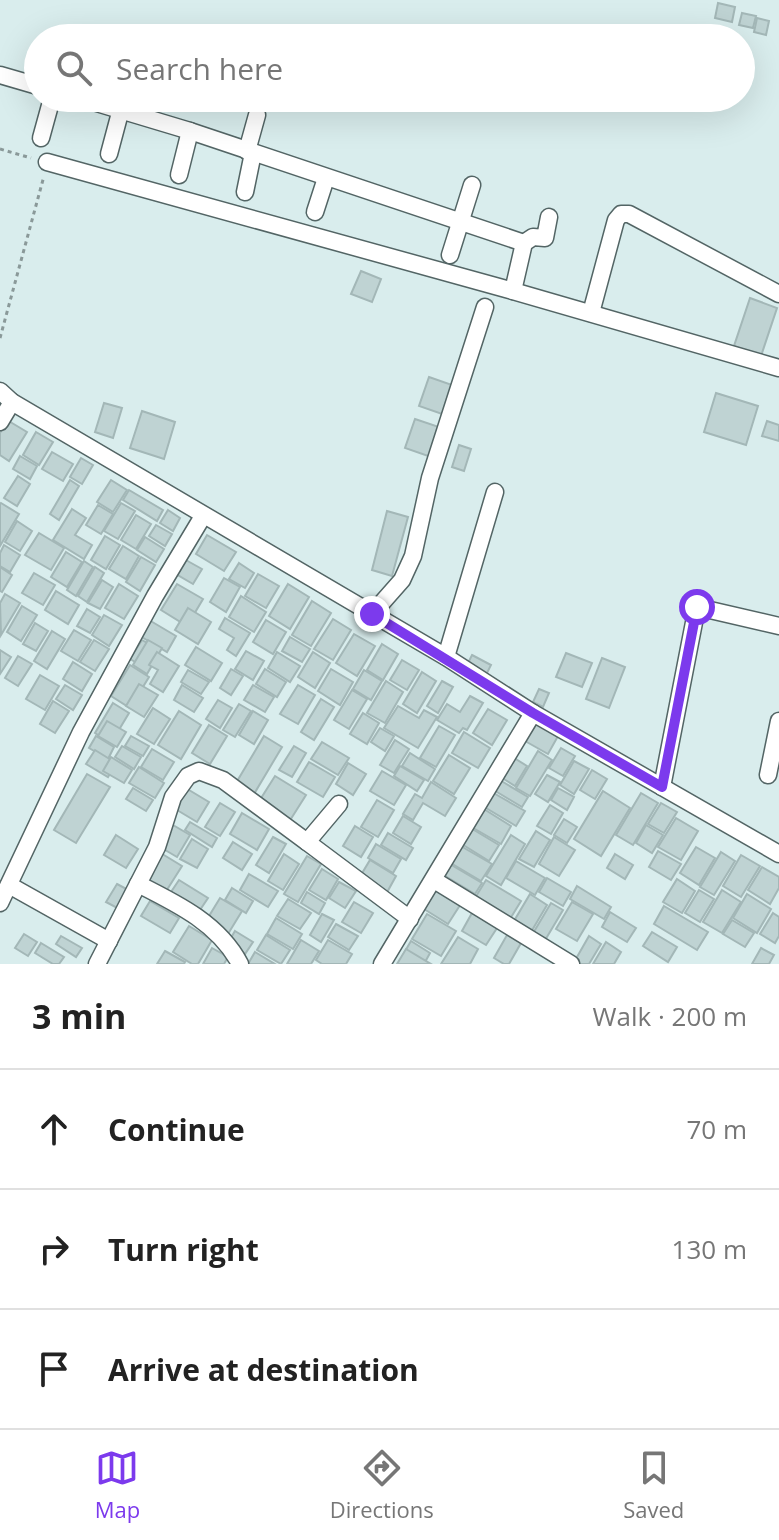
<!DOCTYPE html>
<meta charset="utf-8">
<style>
body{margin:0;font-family:"Open Sans",sans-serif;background:#f2f2f2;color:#222}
.stop{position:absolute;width:24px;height:24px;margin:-18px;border:6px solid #7c3aed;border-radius:50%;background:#fff}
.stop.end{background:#7c3aed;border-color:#fff;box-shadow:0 2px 8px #0008}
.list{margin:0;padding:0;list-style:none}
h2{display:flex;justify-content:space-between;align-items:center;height:104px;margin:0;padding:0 32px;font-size:34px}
h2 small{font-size:26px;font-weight:400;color:#767676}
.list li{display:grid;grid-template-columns:52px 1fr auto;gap:24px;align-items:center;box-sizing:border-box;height:120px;padding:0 32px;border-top:2px solid #e0e0e0}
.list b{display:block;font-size:30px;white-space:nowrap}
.list em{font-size:26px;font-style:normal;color:#767676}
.icon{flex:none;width:44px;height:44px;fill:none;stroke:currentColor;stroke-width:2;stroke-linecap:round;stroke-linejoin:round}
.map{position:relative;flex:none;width:779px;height:964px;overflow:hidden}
.search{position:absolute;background:#fff;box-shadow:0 8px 32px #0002;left:24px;right:24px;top:24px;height:88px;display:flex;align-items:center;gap:20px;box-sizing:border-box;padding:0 28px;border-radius:44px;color:#767676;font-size:30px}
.sheet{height:464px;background:#fff}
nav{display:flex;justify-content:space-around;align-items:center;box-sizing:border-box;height:112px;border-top:2px solid #e0e0e0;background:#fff;font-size:22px;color:#767676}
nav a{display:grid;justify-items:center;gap:4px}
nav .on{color:#7c3aed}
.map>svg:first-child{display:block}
</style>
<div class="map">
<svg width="779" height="964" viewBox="0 0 779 964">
<rect width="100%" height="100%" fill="#d9eded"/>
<g fill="#bfd3d3" stroke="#a3b7b7" stroke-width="2">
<path d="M718,3L735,7L732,22L715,18Z"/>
<path d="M742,13L756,16L753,28L739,25Z"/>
<path d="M757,18L769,21L766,35L754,32Z"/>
<path d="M361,271L381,279L372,302L351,294Z"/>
<path d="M750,298L777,308L761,356L734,346Z"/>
<path d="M429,377L455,386L445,415L419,406Z"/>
<path d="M716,393L758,406L746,445L704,432Z"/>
<path d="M104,403L122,408L113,438L95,432Z"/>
<path d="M142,411L175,422L164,459L130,448Z"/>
<path d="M415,419L442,428L431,457L405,448Z"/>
<path d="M7,420L27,432L9,461L0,455V433Z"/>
<path d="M767,421L779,425V441L762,436Z"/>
<path d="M36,432L53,442L39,465L23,455Z"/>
<path d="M459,445L471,449L464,471L452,467Z"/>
<path d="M52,452L73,464L63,481L42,469Z"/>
<path d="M20,456L37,466L30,479L13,469Z"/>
<path d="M81,458L93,465L82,484L70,477Z"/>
<path d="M18,476L30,484L17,506L4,498Z"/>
<path d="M70,480L79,486L59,520L50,514Z"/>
<path d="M111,480L127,490L113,512L97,502Z"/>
<path d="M129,490L163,510L157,521L123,500Z"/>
<path d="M1,503L19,514L0,546V504Z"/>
<path d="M121,503L135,511L118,539L104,531Z"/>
<path d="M98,505L113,514L101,534L86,525Z"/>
<path d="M72,509L86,518L75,535L92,545L84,559L53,540Z"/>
<path d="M168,510L180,518L173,531L160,523Z"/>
<path d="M387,511L408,517L392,576L372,570Z"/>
<path d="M136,515L151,524L136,549L121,540Z"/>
<path d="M17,521L32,531L20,551L5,542Z"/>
<path d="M156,525L172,534L165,546L149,536Z"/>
<path d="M39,533L64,548L51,570L25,555Z"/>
<path d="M207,535L236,552L224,571L196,554Z"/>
<path d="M105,536L120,545L106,569L91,560Z"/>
<path d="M145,537L164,549L156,562L137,550Z"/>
<path d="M4,545L20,555L10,572L0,566V553Z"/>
<path d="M123,546L139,556L126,579L109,569Z"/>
<path d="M66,552L82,562L67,587L51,577Z"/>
<path d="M141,557L155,565L140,591L126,582Z"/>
<path d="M184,559L202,569L193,584L176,574Z"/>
<path d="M84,561L93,567L76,596L67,590Z"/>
<path d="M239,563L254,573L245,588L229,579Z"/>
<path d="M0,567L12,575L2,592L0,591Z"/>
<path d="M95,567L104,573L87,602L78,596Z"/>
<path d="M34,573L55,585L43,605L22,593Z"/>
<path d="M258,574L279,586L266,608L245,596Z"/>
<path d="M224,578L240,587L226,612L210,602Z"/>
<path d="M102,580L113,587L100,609L88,603Z"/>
<path d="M119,584L138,596L124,619L105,608Z"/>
<path d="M177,584L203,599L187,626L161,610Z"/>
<path d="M288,584L309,597L290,629L269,616Z"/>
<path d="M56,591L79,605L68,624L45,610Z"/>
<path d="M5,594L20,603L1,635L0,603Z"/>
<path d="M241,596L266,612L254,632L229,617Z"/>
<path d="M312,601L331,613L311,646L292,635Z"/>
<path d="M22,606L37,615L21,641L7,632Z"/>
<path d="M188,608L211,622L198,644L175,630Z"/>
<path d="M87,609L100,617L90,633L77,626Z"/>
<path d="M104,615L122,625L109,646L92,635Z"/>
<path d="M225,618L250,633L236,656L227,650L234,638L219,629Z"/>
<path d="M333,619L351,630L333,660L314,649Z"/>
<path d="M149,620L176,636L167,652L140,636Z"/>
<path d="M266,620L286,632L273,654L253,642Z"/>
<path d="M35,623L48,631L36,651L23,644Z"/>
<path d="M74,630L91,640L78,661L61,651Z"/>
<path d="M52,631L65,639L47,669L34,661Z"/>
<path d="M354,634L375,646L357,676L336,663Z"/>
<path d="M290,637L310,649L302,662L282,651Z"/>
<path d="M94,640L109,649L95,671L80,662Z"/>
<path d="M142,640L156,648L144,667L130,659Z"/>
<path d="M148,640L162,648L147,674L133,665Z"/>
<path d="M382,644L398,654L383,680L367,670Z"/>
<path d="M196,647L222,663L211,681L185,665Z"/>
<path d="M0,650L11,657L0,674Z"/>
<path d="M246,651L264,661L253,680L235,669Z"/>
<path d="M157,652L179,666L163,692L150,684L158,670L149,665Z"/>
<path d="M277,652L300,666L290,682L268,668Z"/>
<path d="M313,652L330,663L315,688L298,677Z"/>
<path d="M566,653L592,663L582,687L556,677Z"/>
<path d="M472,655L491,665L485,677L466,667Z"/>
<path d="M18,656L32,664L18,686L5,678Z"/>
<path d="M602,658L625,667L609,708L586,699Z"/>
<path d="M402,660L419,670L407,690L390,680Z"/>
<path d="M73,662L92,674L82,691L63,679Z"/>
<path d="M130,665L149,677L130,708L111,696Z"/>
<path d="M231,669L243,676L231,695L220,688Z"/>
<path d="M265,669L286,682L277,697L256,684Z"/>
<path d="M331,669L353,682L340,705L318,691Z"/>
<path d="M188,670L209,682L201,694L181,682Z"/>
<path d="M364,670L382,681L371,700L353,689Z"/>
<path d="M422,672L436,681L417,713L403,704Z"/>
<path d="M40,675L59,686L45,710L26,699Z"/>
<path d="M386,681L403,692L385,723L367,713Z"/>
<path d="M442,681L453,687L438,713L427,706Z"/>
<path d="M139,684L158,695L144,717L126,706Z"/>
<path d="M65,685L82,695L73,710L56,699Z"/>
<path d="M182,685L203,698L194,712L174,700Z"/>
<path d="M253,685L274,697L265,712L244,700Z"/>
<path d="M298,685L315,695L298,724L280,714Z"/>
<path d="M539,689L549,693L543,707L533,702Z"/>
<path d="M352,690L367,699L349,729L334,720Z"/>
<path d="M470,696L483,703L467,730L463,728L459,733L437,720L447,704L460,712Z"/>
<path d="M321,699L334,707L314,740L301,732Z"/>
<path d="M218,700L232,708L220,728L206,719Z"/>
<path d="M53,701L69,711L55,733L40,724Z"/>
<path d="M113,703L129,713L111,743L95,733Z"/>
<path d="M239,704L251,711L235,737L223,730Z"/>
<path d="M398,706L419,718L424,710L437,717L418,748L384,728Z"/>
<path d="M153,708L170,719L154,744L137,734Z"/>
<path d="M488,709L507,720L492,745L473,733Z"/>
<path d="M179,711L201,725L181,759L158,745Z"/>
<path d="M253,711L268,720L254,744L239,735Z"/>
<path d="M363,713L379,723L367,744L350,734Z"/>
<path d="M107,721L126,732L117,747L98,736Z"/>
<path d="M536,723L558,736L548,754L525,741Z"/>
<path d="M209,725L227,736L210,764L192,753Z"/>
<path d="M439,726L455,735L436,767L420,758Z"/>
<path d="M380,728L394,736L385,751L371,742Z"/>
<path d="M464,732L490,748L478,768L452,753Z"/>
<path d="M96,736L114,747L108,759L89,748Z"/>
<path d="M131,736L149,746L143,756L125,746Z"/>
<path d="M264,736L282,747L254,794L236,783Z"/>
<path d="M395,740L409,749L394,773L380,765Z"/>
<path d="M322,742L349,758L338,775L311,759Z"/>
<path d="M122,746L141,757L134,769L115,757Z"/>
<path d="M294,746L306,753L292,777L279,770Z"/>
<path d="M561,748L575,756L563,776L549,768Z"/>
<path d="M152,749L174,762L163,780L141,767Z"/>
<path d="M95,750L116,763L108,777L86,764Z"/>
<path d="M538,751L552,760L530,796L516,788Z"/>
<path d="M410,753L435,769L428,781L402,766Z"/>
<path d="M449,755L470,768L454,794L433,781Z"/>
<path d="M511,756L527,766L515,786L499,776Z"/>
<path d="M111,757L132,770L124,783L103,771Z"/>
<path d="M574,761L589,769L574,794L560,785Z"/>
<path d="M309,762L335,777L323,797L297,782Z"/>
<path d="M348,763L366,774L353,795L336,784Z"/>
<path d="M400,766L424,780L417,791L394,776Z"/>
<path d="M139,767L164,783L155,798L129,783Z"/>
<path d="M592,770L607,779L595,799L580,790Z"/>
<path d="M382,771L406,785L394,805L370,791Z"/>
<path d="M87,774L110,787L76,843L54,830Z"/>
<path d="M547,775L560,782L548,802L535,794Z"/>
<path d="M275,776L306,795L289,822L258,803Z"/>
<path d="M498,779L528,797L522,807L492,789Z"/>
<path d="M431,782L456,798L445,816L423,803L413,820L403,814L415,794L422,798Z"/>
<path d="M184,787L209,802L197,822L172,807Z"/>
<path d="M133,788L153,800L146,811L126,799Z"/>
<path d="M558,788L574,797L567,810L551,800Z"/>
<path d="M490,791L525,811L516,826L481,805Z"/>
<path d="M603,791L630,808L601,856L574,839Z"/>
<path d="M641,793L658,803L633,845L616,835Z"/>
<path d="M377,800L394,810L378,837L361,827Z"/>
<path d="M220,803L235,812L220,836L205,827Z"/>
<path d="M661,803L677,812L664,833L648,824Z"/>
<path d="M550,805L563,813L551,834L537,826Z"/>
<path d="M479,806L511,826L501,844L468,825Z"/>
<path d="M242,813L269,829L257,850L230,834Z"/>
<path d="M403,816L421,827L411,844L393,833Z"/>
<path d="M676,818L698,831L681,860L658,847Z"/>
<path d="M564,819L577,827L567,843L554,835Z"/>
<path d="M190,822L217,838L212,847L185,830Z"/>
<path d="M173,825L190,835L177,857L160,847Z"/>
<path d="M646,825L663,835L652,853L636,843Z"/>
<path d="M355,826L373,837L361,857L343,846Z"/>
<path d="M469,827L499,845L489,861L460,843Z"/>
<path d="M536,831L550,840L534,867L519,859Z"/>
<path d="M388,833L413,848L406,860L381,845Z"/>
<path d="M116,835L138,849L126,868L104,855Z"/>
<path d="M511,835L525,844L501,885L486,876Z"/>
<path d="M273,837L286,844L269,873L256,865Z"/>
<path d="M554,837L575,850L559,876L539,864Z"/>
<path d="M192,839L208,849L197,868L180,859Z"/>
<path d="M233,842L252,854L242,870L223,858Z"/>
<path d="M376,844L401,859L393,873L368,858Z"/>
<path d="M459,845L492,864L481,881L449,862Z"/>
<path d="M696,847L715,858L699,885L680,873Z"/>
<path d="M658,851L681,864L671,880L649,867Z"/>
<path d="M159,852L182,866L165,893L142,880Z"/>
<path d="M721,852L735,861L714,895L700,887Z"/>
<path d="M284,854L299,864L283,890L268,881Z"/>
<path d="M615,854L633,865L625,879L607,868Z"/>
<path d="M741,855L760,866L741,897L723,886Z"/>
<path d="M307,856L321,864L298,902L284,894Z"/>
<path d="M370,860L396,876L385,896L358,880Z"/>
<path d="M516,861L545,878L535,895L506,878Z"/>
<path d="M448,863L482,883L475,894L442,874Z"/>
<path d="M762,867L779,877V888L770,904L748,890Z"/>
<path d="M322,869L338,879L326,900L309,890Z"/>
<path d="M249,874L278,891L268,907L240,890Z"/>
<path d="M547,878L571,892L563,906L539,892Z"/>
<path d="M677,879L695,891L682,913L663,902Z"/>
<path d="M179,880L208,898L198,913L169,895Z"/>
<path d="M486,880L521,901L510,919L475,898Z"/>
<path d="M339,882L356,891L345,908L329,898Z"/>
<path d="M117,884L132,892L121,910L106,902Z"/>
<path d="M577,886L611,907L604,919L570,899Z"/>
<path d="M437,887L462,902L448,924L424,909Z"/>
<path d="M232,888L253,901L246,913L225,900Z"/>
<path d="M699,890L714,899L700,922L685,913Z"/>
<path d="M722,890L741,902L722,933L703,922Z"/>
<path d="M307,892L325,903L319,914L301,903Z"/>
<path d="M530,894L547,905L531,932L514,921Z"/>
<path d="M747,894L771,909L757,933L733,918Z"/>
<path d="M220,898L242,911L228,934L206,921Z"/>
<path d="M288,899L311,913L300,929L277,916Z"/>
<path d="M150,901L179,918L170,933L141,916Z"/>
<path d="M354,902L373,913L361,933L342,922Z"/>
<path d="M572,902L593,914L577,941L556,929Z"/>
<path d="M551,903L563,910L544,942L532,935Z"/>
<path d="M664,906L708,932L697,950L654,924Z"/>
<path d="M610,912L636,928L627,942L602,927Z"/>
<path d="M472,913L497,928L486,945L462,931Z"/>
<path d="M773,913L779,917V936L775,943L760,934Z"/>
<path d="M322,914L334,920L321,942L310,935Z"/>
<path d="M427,914L456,931L441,956L412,939Z"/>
<path d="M276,918L302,934L293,949L267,934Z"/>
<path d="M732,920L754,933L745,947L723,934Z"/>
<path d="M336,924L358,936L349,950L328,937Z"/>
<path d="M189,926L212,940L198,964H192L173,952Z"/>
<path d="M235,931L253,942L245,954L228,943Z"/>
<path d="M652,932L677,947L668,962L643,946Z"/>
<path d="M24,934L37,942L28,956L15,948Z"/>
<path d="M266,935L290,950L281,964L257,950Z"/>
<path d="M507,935L521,943L509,964H504L494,958Z"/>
<path d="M61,936L82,948L76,957L56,944Z"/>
<path d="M589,936L601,944L589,964H573Z"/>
<path d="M458,937L478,949L470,964H441Z"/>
<path d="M301,940L319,951L311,964H287Z"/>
<path d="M328,940L352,954L346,964H322L316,960Z"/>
<path d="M411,941L430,953L424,964L404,953Z"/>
<path d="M606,942L621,952L614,964H593Z"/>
<path d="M41,943L64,957L59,964H53L35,953Z"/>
<path d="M212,948L228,957L224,964H203Z"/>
<path d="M761,948L774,955L769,964H752Z"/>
<path d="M406,949L431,964H397Z"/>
<path d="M165,951L185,962L184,964H157Z"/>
<path d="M255,952L275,964H248Z"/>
</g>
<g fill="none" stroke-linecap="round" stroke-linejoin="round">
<defs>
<g id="minor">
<path d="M0,75L38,86"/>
<path d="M80,98L190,131L524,243"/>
<path d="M41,138L52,98"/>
<path d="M247,151L257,115"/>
<path d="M109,154L121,109"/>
<path d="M47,162L506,289L779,368"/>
<path d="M179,175L190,131"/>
<path d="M245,192L253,153"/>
<path d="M315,212L326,178"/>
<path d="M450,255L472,185"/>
<path d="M513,291L524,243L533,237L545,238L549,217"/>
<path d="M591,313L616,220L621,214H629L779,294"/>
<path d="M0,391L12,402L446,657L533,713"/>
<path d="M0,422L12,402"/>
<path d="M372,614L402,580L413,556L430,478L485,307"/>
<path d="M446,657L495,492"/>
<path d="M768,775L779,721"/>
<path d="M662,787L697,607L779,626"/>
<path d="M339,804L307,842L410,919"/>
<path d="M434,880L571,964"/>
<path d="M138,884C178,904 219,924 240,964"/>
<path d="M9,885L109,941"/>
<path d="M0,903L81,732L155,596L203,516"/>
<path d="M97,964L157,847L173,797L188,776L199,771L223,780L307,842"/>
<path d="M382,964L533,713L779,854"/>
</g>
</defs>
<use href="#minor" stroke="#536565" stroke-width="19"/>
<g stroke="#8a9999" stroke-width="3" stroke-dasharray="4 4" stroke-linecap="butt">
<path d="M0,149L31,158"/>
<path d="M0,338L44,176"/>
</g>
<use href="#minor" stroke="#fff" stroke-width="16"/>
</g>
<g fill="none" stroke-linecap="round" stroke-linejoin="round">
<path stroke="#7c3aed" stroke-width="10" d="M372,614L533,713L662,787L697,607"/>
</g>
</svg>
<div class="stop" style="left:697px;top:607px"></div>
<div class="stop end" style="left:372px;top:614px"></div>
<div class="search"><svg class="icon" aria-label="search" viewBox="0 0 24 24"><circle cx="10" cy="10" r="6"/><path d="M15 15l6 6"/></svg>Search here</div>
</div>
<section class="sheet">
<h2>3 min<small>Walk · 200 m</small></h2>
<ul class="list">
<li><svg class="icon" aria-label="ahead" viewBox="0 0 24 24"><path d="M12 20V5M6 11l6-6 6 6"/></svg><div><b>Continue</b></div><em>70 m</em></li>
<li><svg class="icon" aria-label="right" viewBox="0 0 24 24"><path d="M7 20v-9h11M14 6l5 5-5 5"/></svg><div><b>Turn right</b></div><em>130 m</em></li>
<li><svg class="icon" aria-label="arrive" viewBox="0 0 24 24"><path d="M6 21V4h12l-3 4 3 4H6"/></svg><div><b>Arrive at destination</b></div></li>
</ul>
</section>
<nav>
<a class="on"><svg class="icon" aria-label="map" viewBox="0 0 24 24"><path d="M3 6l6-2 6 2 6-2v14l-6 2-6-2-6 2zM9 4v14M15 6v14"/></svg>Map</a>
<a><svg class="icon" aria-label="directions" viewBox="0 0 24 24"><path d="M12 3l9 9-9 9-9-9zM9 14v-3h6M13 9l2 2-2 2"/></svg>Directions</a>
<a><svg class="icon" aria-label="saved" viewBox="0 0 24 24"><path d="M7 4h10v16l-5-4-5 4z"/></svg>Saved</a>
</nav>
